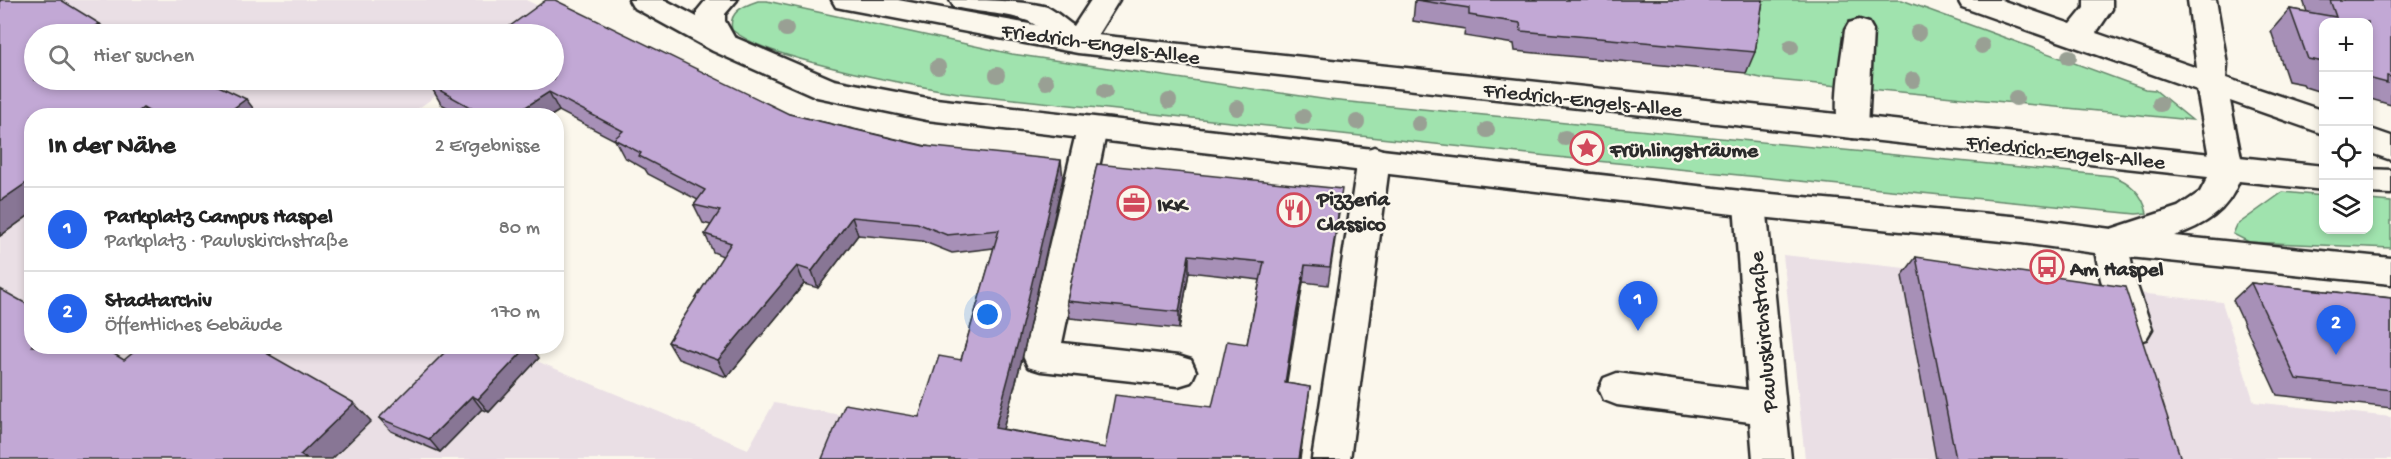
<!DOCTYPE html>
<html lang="de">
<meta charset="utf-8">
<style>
body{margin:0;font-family:"Gochi Hand",sans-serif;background:#f6f6f6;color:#222}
.controls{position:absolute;right:18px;top:18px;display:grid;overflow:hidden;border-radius:12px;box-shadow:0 3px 9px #0003}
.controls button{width:54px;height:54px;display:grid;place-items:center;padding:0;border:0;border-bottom:2px solid #e0e0e0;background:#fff;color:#222;font:30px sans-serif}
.you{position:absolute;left:988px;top:315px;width:21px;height:21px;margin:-15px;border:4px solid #fff;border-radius:50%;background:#1a73e8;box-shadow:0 0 0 9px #1a73e833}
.badge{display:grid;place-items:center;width:39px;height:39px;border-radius:50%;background:#2563eb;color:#fff;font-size:20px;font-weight:700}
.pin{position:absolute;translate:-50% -50px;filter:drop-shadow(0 2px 3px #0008)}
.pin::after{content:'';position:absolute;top:32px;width:21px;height:18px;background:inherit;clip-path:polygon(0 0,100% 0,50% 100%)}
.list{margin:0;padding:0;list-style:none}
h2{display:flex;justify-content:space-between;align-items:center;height:78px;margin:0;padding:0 24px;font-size:26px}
h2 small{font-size:20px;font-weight:400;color:#767676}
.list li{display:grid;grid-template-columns:39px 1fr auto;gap:18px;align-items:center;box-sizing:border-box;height:84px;padding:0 24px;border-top:2px solid #e0e0e0}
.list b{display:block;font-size:22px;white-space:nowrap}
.list p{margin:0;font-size:20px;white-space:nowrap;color:#767676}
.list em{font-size:20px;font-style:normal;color:#767676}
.icon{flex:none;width:33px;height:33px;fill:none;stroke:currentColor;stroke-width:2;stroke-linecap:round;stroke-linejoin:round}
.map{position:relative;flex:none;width:2391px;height:459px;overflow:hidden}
.search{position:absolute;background:#fff;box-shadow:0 3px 9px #0003;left:24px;top:24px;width:540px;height:66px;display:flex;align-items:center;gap:15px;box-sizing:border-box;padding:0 21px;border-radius:33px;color:#767676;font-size:22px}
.panel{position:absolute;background:#fff;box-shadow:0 3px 9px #0003;left:24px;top:108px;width:540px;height:246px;border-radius:24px}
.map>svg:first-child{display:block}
</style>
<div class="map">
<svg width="2391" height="459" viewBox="0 0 2391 459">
<rect width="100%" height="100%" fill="#fbf7ec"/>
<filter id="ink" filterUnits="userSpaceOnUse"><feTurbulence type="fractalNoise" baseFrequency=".0167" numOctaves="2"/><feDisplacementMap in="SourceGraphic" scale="12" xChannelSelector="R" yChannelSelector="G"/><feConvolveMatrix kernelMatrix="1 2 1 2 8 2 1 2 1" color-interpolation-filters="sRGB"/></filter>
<g filter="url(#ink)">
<g fill="#eadfe5">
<path d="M0,0H526L551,12L520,34H34V80H458L409,115L32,116V346L503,347L748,449L774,403L1084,459H0Z"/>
<path d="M1783,255L2222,302L2254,402L2391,417V459H1805Z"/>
</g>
<g fill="#a0e3ae" stroke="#66876c" stroke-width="1.5">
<path d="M1762,0H1902L2145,89L2155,90L2192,120L1766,79L1746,75Z"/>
<path d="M758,1H767L1012,54L1329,100L2112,176C2129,181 2143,194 2147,213L2136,214L1576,159L958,93C904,84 852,74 800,59C776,52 752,45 732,30C728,12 743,6 758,1Z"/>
<path d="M2283,192L2323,196L2324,230H2368L2369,200L2391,202V248L2249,242L2233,234L2237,225Z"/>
</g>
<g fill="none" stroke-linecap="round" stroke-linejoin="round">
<defs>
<g id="minor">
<path d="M950,0C977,0 1024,0 1047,7C1057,12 1065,20 1074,26L1091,0H1119L1088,50C1063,57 1050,31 1028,21C1014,15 981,12 964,9L954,7Z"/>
<path d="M1958,0H2001L2071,24L2084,8V0H2112V9L2096,33L2197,68L2188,0H2216L2227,64L2226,78L2324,111V134L2230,101L2243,168L2238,176L2227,180L2216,176L2211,168L2197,90L1962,7Z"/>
<path d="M1859,20L1869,23L1873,30L1868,127L1864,135L1853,138L1842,135C1830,113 1842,56 1845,30L1849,23Z"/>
<path d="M1092,118L1103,121L1107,129L1062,343L1178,356L1191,360L1196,371L1191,382L1178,386L1041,371L1028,367L1023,356L1077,129L1081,121Z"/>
<path d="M2368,128L2391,136V160L2368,152Z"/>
<path d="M1374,147L1385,151L1390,159L1350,459H1312L1358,159L1363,151Z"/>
<path d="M1750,192L1761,195L1766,204L1791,459H1753L1750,422L1617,405L1604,400L1599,389L1604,378L1617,373L1748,390L1734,204L1739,195Z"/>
<path d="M2110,229L2122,233L2127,242L2135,280L2152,329L2146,339L2134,343L2122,339L2101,280L2093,242L2098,233Z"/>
</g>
<g id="major">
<path d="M629,0H665L697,17V11L706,0H737L725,14V21L734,37L834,80L927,98L1750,192L2022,217L2111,229L2178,207L2200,192L2208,177L1078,53L846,9L836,7L832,0H898L1078,33L2324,166V190L2239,181C2227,212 2205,225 2174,236L2391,258V284L2110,255L2022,243L1750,216L927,120L817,97L713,51L633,7Z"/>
<path d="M2368,169L2391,170V194L2368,193Z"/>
</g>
</defs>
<use href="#minor" stroke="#2b2b2b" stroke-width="5"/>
<use href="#major" stroke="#2b2b2b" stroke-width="5"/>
<use href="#minor" fill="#fbf7ec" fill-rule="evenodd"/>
<use href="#major" fill="#fbf7ec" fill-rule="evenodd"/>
</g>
<g fill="#99a094">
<circle cx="786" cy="29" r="8"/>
<circle cx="1918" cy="33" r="8"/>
<circle cx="1982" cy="46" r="8"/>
<circle cx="1791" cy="47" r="8"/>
<circle cx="2069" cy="57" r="8"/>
<circle cx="938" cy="67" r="8"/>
<circle cx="997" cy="75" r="8"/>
<circle cx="1913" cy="80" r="8"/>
<circle cx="1046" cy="82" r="8"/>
<circle cx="1105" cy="91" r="8"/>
<circle cx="2016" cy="98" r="8"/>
<circle cx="1169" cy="101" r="8"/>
<circle cx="2160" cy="104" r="8"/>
<circle cx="1237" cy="108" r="8"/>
<circle cx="1303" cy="117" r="8"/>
<circle cx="1357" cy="122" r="8"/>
<circle cx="1419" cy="124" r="8"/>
<circle cx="1487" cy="130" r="8"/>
<circle cx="1565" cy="138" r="8"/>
</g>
<g fill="#a790b7" stroke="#2b2b2b" stroke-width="1.5">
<path d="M0,0L105,31L259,116H32V213L0,236Z"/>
<path d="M1415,0H1763L1755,52L1746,73L1515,51L1514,44L1464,36L1465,29L1413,21Z"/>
<path d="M2303,0H2391V105L2371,99L2368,102V22H2324V93L2305,87L2303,84L2288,81L2271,31L2290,9L2307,12Z"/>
<path d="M437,80L789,114L1063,178L1022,359L1003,429L1105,448L1212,407L1247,344L1260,280L1189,272L1179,329L1070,318L1067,301L1097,164L1340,207L1328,285L1303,282L1291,349L1286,383L1310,387L1300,459H822L919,417L961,360L994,248L952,253L922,241L858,235L818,288L804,284L727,377L678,359L668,342L723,256L713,252L705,234L711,225L703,223L694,205L698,200L648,174L645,169L624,157L615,140L559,111L551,116H463L441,104L430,85Z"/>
<path d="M1916,257L2181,459H1936L1902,276Z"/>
<path d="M2251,283L2391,298V408L2277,395L2233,300Z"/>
<path d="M539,358L489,412L482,409L440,452L391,431L379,418Z"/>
</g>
<g fill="#887695" stroke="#2b2b2b" stroke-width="1.5">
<path d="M100,24L109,34L96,26Z"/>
<path d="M549,92L559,111L551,116H515L527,106Z"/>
<path d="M246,99L259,116H223Z"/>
<path d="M143,108L149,116H133Z"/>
<path d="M1061,160L1063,178L1022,359L999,444L995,428Z"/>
<path d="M32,179V213L0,236V201Z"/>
<path d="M852,217L858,235L818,288L812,271Z"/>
<path d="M1189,255V272L1179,329V312Z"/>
<path d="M1305,265L1303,282L1284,400L1293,332Z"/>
<path d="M797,266L804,284L727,377L718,360Z"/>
<path d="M250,346H280L264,360Z"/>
<path d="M528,346H530L539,358L489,412L478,399Z"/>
<path d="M472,396L482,409L440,452L429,439Z"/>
<path d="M354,403L371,421L332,459H305L300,455Z"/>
</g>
<g fill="#c2a8d5" stroke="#2b2b2b" stroke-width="1.5">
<path d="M0,0H61L100,24L96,26L113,34H34V80H206L246,99L223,116H157L143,108L133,116H32V179L0,201Z"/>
<path d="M546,0H555L789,114L924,146L1061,160L1018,342L995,428L1105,448L1115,395L1212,407L1227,341L1247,344L1264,262L1189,255L1179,312L1067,301L1097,164L1342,189L1330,267L1305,265L1293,332L1285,383L1310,387L1299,459H822L845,404L919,417L939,356L961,360L999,230L947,235L917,223L852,217L812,271L797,266L718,360L668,342L731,243L705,234L720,211L694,205L705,190L639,156L641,153L614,139L623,131L549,92L527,106L515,116H486L430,85L437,80H554V34H499Z"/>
<path d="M1416,0H1763L1755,52L1521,31L1520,23L1469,15V8Z"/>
<path d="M2330,0H2391V77L2387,76V83L2368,78V22H2324V62L2308,59L2290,9L2336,17Z"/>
<path d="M1916,257L2125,287L2181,459H1956Z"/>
<path d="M2251,283L2391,298V390L2296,379Z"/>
<path d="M0,289L32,307V346H101L124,360L141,346H254L354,403L300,455L307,459H0Z"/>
<path d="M451,346H528L478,399L472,396L429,439L379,418Z"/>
</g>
</g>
<defs>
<symbol id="sight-ring" viewBox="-11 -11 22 22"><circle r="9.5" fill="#fbf7ec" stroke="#d1495b" stroke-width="1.5"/><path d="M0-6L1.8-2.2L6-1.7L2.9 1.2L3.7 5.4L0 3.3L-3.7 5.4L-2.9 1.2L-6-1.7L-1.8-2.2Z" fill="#d1495b"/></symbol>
<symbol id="office-ring" viewBox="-11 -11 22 22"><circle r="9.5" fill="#fbf7ec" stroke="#d1495b" stroke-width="1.5"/><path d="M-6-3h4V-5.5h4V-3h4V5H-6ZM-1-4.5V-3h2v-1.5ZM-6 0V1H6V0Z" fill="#d1495b"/></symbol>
<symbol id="restaurant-ring" viewBox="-11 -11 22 22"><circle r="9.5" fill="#fbf7ec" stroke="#d1495b" stroke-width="1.5"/><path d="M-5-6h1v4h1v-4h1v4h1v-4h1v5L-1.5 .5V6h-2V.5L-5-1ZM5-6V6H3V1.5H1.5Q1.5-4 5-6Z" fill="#d1495b"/></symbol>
<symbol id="bus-ring" viewBox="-11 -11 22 22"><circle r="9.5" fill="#fbf7ec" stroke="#d1495b" stroke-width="1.5"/><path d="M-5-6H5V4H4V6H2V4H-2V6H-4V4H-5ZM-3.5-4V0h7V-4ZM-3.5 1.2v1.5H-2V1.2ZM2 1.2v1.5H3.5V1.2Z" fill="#d1495b"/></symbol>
</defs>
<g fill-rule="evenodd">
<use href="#sight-ring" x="1568" y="129" width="38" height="38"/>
<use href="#office-ring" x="1115" y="184" width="38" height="38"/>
<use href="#restaurant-ring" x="1275" y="191" width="38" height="38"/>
<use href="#bus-ring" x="2028" y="248" width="38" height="38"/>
</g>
<g text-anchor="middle" stroke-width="4.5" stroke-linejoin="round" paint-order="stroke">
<g font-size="22" fill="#2b2b2b" stroke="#fbf7ec">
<text transform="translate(1101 42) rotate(8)" y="8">Friedrich-Engels-Allee</text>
<text transform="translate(1583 98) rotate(6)" y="8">Friedrich-Engels-Allee</text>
<text transform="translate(2066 150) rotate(6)" y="8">Friedrich-Engels-Allee</text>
<text transform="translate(1761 332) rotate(-95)" y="8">Pauluskirchstraße</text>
</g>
<g font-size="22" font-weight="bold" fill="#2b2b2b" stroke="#fbf7ec" text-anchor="start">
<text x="1610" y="156">Frühlingsträume</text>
<text x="1317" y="205">Pizzeria<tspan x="1317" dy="25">Classico</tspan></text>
<text x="1157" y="211">IKK</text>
<text x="2070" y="275">Am Haspel</text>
</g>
</g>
</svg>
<div class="controls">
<button>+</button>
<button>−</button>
<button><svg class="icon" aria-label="locate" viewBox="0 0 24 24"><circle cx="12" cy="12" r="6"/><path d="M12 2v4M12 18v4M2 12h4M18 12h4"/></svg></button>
<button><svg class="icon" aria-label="layers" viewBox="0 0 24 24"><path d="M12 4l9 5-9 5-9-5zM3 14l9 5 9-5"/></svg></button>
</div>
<div class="you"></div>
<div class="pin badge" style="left:1638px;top:331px">1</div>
<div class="pin badge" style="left:2336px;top:355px">2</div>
<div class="search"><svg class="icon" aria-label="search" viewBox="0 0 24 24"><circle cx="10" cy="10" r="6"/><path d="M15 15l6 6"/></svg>Hier suchen</div>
<section class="panel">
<h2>In der Nähe<small>2 Ergebnisse</small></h2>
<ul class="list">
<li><span class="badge">1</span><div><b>Parkplatz Campus Haspel</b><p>Parkplatz · Pauluskirchstraße</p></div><em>80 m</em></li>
<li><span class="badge">2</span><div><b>Stadtarchiv</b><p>Öffentliches Gebäude</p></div><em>170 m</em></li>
</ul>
</section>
</div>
